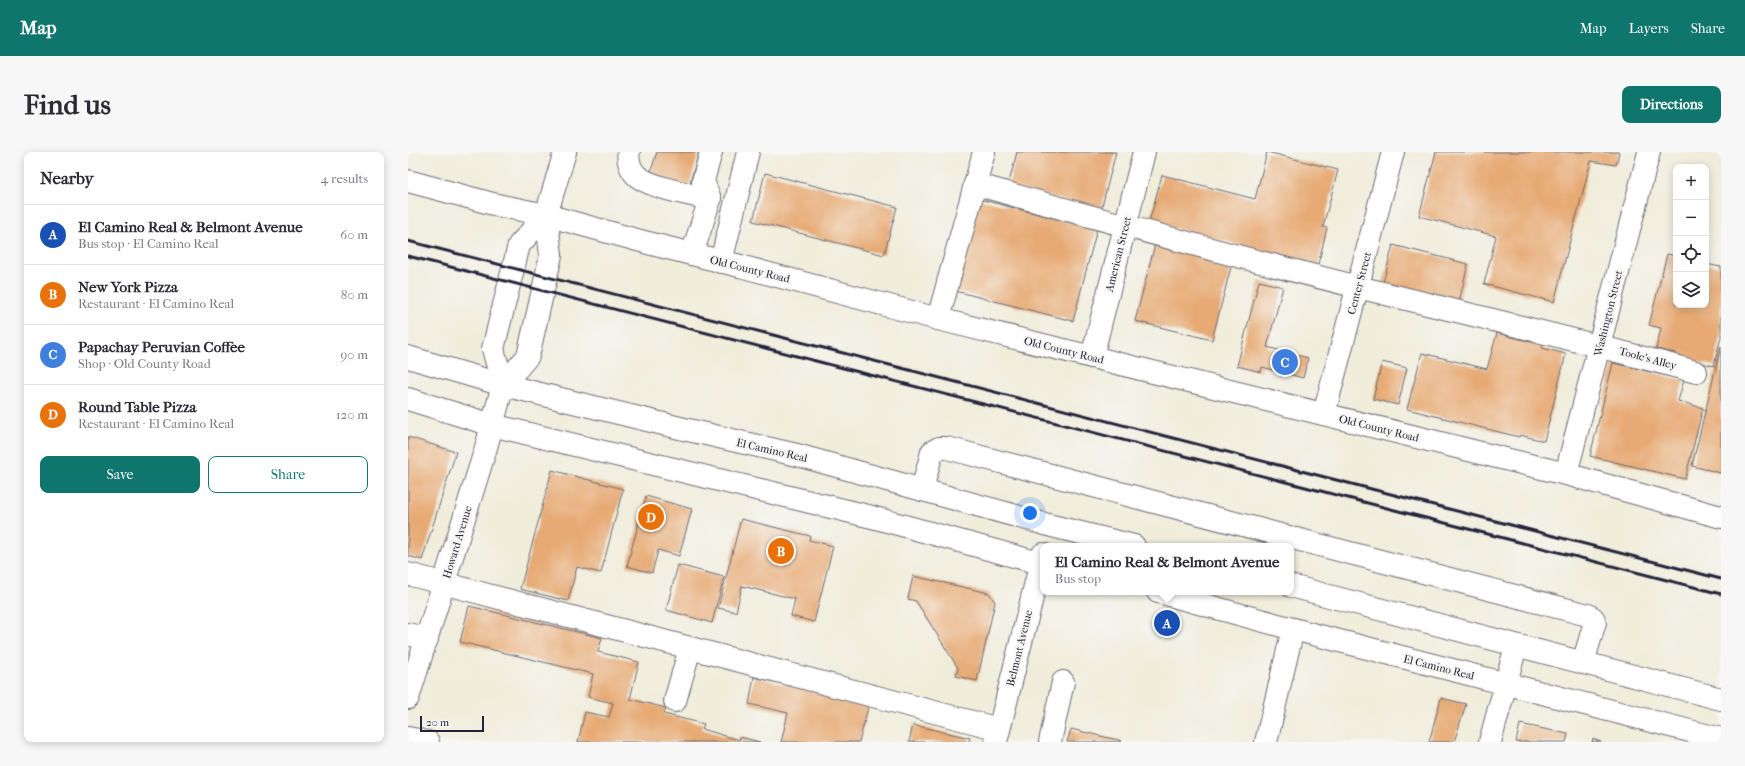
<!DOCTYPE html>
<meta charset="utf-8">
<style>
body{margin:0;font-family:"IM FELL French Canon",serif;background:#f7f7f7;color:#2b2b33}
.controls{position:absolute;right:12px;top:12px;display:grid;overflow:hidden;border-radius:8px;box-shadow:0 2px 10px #0003}
.controls button{width:36px;height:36px;display:grid;place-items:center;padding:0;border:0;border-bottom:1px solid #e1e1e2;background:#fff;color:#2b2b33;font:20px sans-serif}
.scale{position:absolute;left:12px;bottom:10px;width:64px;box-sizing:border-box;padding-left:4px;border:2px solid #22223b;border-top:0;font-size:11px;line-height:14px;white-space:nowrap;color:#22223b;-webkit-text-stroke:3px #f6f6f2;paint-order:stroke}
.you{position:absolute;left:622px;top:361px;width:14px;height:14px;margin:-10px;border:3px solid #fff;border-radius:50%;background:#1a73e8;box-shadow:0 0 0 6px #1a73e833}
.badge{display:grid;place-items:center;width:26px;height:26px;border-radius:50%;background:#0f766e;color:#fff;font-size:13px;font-weight:700}
.pin{position:absolute;translate:-50% -50%;border:2px solid #fff;box-shadow:0 1px 4px #0006}
.popup{position:absolute;left:632px;top:391px;width:254px;height:52px;box-sizing:border-box;display:grid;place-content:center;border-radius:8px;background:#fff;filter:drop-shadow(0 1px 3px #0005);font-size:13px;white-space:nowrap;color:#7c7c81}
.popup b{font-size:15px;color:#2b2b33}
.popup::after{content:'';position:absolute;left:50%;top:100%;margin-left:-8px;border:8px solid transparent;border-top-color:#fff}
.list{margin:0;padding:0;list-style:none}
h2{display:flex;justify-content:space-between;align-items:center;height:52px;margin:0;padding:0 16px;font-size:17px}
h2 small{font-size:13px;font-weight:400;color:#7c7c81}
.list li{display:grid;grid-template-columns:26px 1fr auto;gap:12px;align-items:center;box-sizing:border-box;height:60px;padding:0 16px;border-top:1px solid #e1e1e2}
.list b{display:block;font-size:15px;white-space:nowrap}
.list p{margin:0;font-size:13px;white-space:nowrap;color:#7c7c81}
.list em{font-size:13px;font-style:normal;color:#7c7c81}
.actions{display:flex;gap:8px;padding:12px 16px}
.actions a{flex:1;padding:9px 0;border:1px solid #0f766e;border-radius:8px;text-align:center;font-size:14px;color:#0f766e}
.actions .main{background:#0f766e;color:#fff}
.icon{flex:none;width:22px;height:22px;fill:none;stroke:currentColor;stroke-width:2;stroke-linecap:round;stroke-linejoin:round}
.map{position:relative;flex:none;width:1313px;height:590px;overflow:hidden;border-radius:8px}
header{display:flex;align-items:center;gap:24px;box-sizing:border-box;height:56px;padding:0 20px;background:#0f766e;color:#fff}
header strong{font-size:19px}
nav{display:flex;gap:22px;margin-inline-start:auto;font-size:14px}
.intro{display:flex;align-items:center;justify-content:space-between;box-sizing:border-box;height:96px;padding:0 24px}
h1{margin:0;font-size:28px}
.button{padding:10px 18px;border-radius:8px;background:#0f766e;color:#fff;font-size:14px;font-weight:700}
main{display:flex;gap:24px;padding:0 24px}
aside{flex:1;background:#fff;border-radius:8px;box-shadow:0 2px 10px #0003}
.map>svg:first-child{display:block}
</style>
<header>
<strong>Map</strong>
<nav><a>Map</a><a>Layers</a><a>Share</a></nav>
</header>
<div class="intro"><h1>Find us</h1><a class="button">Directions</a></div>
<main>
<aside>
<h2>Nearby<small>4 results</small></h2>
<ul class="list">
<li><span class="badge" style="background:#1a4fb4">A</span><div><b>El Camino Real &amp; Belmont Avenue</b><p>Bus stop · El Camino Real</p></div><em>60 m</em></li>
<li><span class="badge" style="background:#e8710a">B</span><div><b>New York Pizza</b><p>Restaurant · El Camino Real</p></div><em>80 m</em></li>
<li><span class="badge" style="background:#3f7fe0">C</span><div><b>Papachay Peruvian Coffee</b><p>Shop · Old County Road</p></div><em>90 m</em></li>
<li><span class="badge" style="background:#e8710a">D</span><div><b>Round Table Pizza</b><p>Restaurant · El Camino Real</p></div><em>120 m</em></li>
</ul>
<div class="actions"><a class="main">Save</a><a>Share</a></div>
</aside>
<div class="map">
<svg width="1313" height="590" viewBox="0 0 1313 590">
<rect width="100%" height="100%" fill="#f6f6f2"/>
<filter id="ink" filterUnits="userSpaceOnUse"><feTurbulence type="fractalNoise" baseFrequency=".025" numOctaves="2"/><feDisplacementMap in="SourceGraphic" scale="8" xChannelSelector="R" yChannelSelector="G"/><feConvolveMatrix kernelMatrix="1 2 1 2 8 2 1 2 1" color-interpolation-filters="sRGB"/></filter>
<filter id="wash" filterUnits="userSpaceOnUse"><feTurbulence type="fractalNoise" baseFrequency=".012" numOctaves="4" result="noise"/><feDisplacementMap in="SourceGraphic" scale="16" xChannelSelector="R" yChannelSelector="G"/><feGaussianBlur stdDeviation="0.9" result="paint"/><feColorMatrix in="noise" values="0 0 0 0 0 0 0 0 0 0 0 0 0 0 0 0 0 1.4 0 .05"/><feComposite in="paint" operator="in"/></filter>
<g filter="url(#wash)">
<rect width="100%" height="100%" fill="#f0eddb"/>
<g id="blocks">
<g fill="#e7aa75">
<path d="M249,0H291L281,34L242,22Z"/>
<path d="M609,0H708L693,58L600,34Z"/>
<path d="M859,0L930,18L915,75L919,76L910,113L741,70L754,23L847,47Z"/>
<path d="M1028,0H1211L1208,13L1183,9L1146,150L1076,132L1088,84L1011,64Z"/>
<path d="M357,21L489,55L476,103L345,69Z"/>
<path d="M571,47L689,77L665,169L547,139Z"/>
<path d="M747,92L824,111L804,188L727,169Z"/>
<path d="M985,93L1060,112L1051,150L975,131Z"/>
<path d="M1259,102L1268,104V153H1298V112L1313,115V185L1306,214L1266,204L1267,201L1248,197L1253,176L1241,173Z"/>
<path d="M851,129L875,135L859,195L900,206L895,226L854,215L853,220L829,214Z"/>
<path d="M1089,181L1135,193L1134,196L1158,202L1136,289L1112,283L1111,285L999,257L1014,201L1079,217Z"/>
<path d="M1313,194V321L1284,314Z"/>
<path d="M974,210L999,216L990,253L965,247Z"/>
<path d="M1205,211L1276,228L1270,249L1295,256L1277,327L1182,304Z"/>
<path d="M0,285L48,300L14,408L0,404Z"/>
<path d="M144,318L215,337L193,421L169,415L160,449L112,437Z"/>
<path d="M238,344L284,357L271,404L250,398L244,421L219,414Z"/>
<path d="M333,367L402,384L401,388L425,394L406,470L383,464L387,447L334,434L328,460L310,456Z"/>
<path d="M270,413L316,425L304,471L258,458Z"/>
<path d="M505,424L581,441L587,450L569,529L548,524L550,516L508,449L500,447Z"/>
<path d="M61,454L194,486L190,500L231,510L222,547L258,556L256,562L296,572L294,577L331,588L332,585L352,590H170L177,560L201,565L205,551L180,545L185,522L52,490Z"/>
<path d="M346,525L461,552L451,590H373L380,561L341,552Z"/>
<path d="M1033,546L1058,552L1046,590H1021Z"/>
<path d="M1112,572L1160,582L1158,590H1108Z"/>
<path d="M505,573L562,586L561,590H501Z"/>
<path d="M663,577L714,589L713,590H659Z"/>
<path d="M1185,587L1193,590H1184Z"/>
</g>
</g>
</g>
<g filter="url(#ink)">
<use href="#blocks" fill-opacity="0" stroke="#6a6973" stroke-width="1"/>
<g fill="none" stroke-linecap="round" stroke-linejoin="round">
<defs>
<g id="minor">
<path d="M221,0C219,7 222,17 228,23C240,35 284,43 302,47"/>
<path d="M567,32C694,68 822,103 950,135C1063,163 1176,189 1288,220"/>
<path d="M284,102L302,47L295,29L303,0"/>
<path d="M313,110L340,0"/>
<path d="M332,114L530,167L1158,322L1313,365"/>
<path d="M530,167L576,0"/>
<path d="M684,205L736,0"/>
<path d="M95,233L85,197L111,93L138,63L157,0"/>
<path d="M916,262L985,0"/>
<path d="M1158,322L1241,0"/>
<path d="M514,338L524,300L531,296H539L1180,463L1185,466L1187,470L1175,511"/>
<path d="M0,422L591,577"/>
<path d="M0,482L19,487"/>
<path d="M0,546L77,299L95,233L120,204L143,103L138,63"/>
<path d="M267,549L282,496"/>
<path d="M0,586L20,590"/>
<path d="M588,590L635,402"/>
<path d="M642,590L655,530"/>
<path d="M858,590L885,477"/>
<path d="M1082,590L1108,494"/>
</g>
<g id="major">
<path d="M0,29L89,53L138,63L240,91L332,114"/>
<path d="M0,205L95,233L276,277L389,303L644,374L726,394"/>
<path d="M0,247L84,273L464,365L635,412"/>
<path d="M883,434L1313,547"/>
<path d="M750,440L885,477L1313,587"/>
</g>
</defs>
<use href="#minor" stroke="#6a6973" stroke-width="24"/>
<use href="#major" stroke="#6a6973" stroke-width="24"/>
<use href="#minor" stroke="#fff" stroke-width="22"/>
<use href="#major" stroke="#fff" stroke-width="22"/>
<g stroke="#22223b" stroke-width="3">
<path d="M0,89L1313,427"/>
<path d="M0,104L1313,442"/>
</g>
</g>
</g>
<g text-anchor="middle" stroke-width="4" stroke-linejoin="round" paint-order="stroke">
<g font-size="11" fill="#22223b" stroke="#f6f6f2">
<text transform="translate(710 102) rotate(-76)" y="4">American Street</text>
<text transform="translate(342 117) rotate(14)" y="4">Old County Road</text>
<text transform="translate(951 131) rotate(-75)" y="4">Center Street</text>
<text transform="translate(1200 161) rotate(-76)" y="4">Washington Street</text>
<text transform="translate(656 198) rotate(14)" y="4">Old County Road</text>
<text transform="translate(1240 206) rotate(15)" y="4">Toole's Alley</text>
<text transform="translate(971 276) rotate(14)" y="4">Old County Road</text>
<text transform="translate(364 298) rotate(13)" y="4">El Camino Real</text>
<text transform="translate(49 390) rotate(-73)" y="4">Howard Avenue</text>
<text transform="translate(611 496) rotate(-76)" y="4">Belmont Avenue</text>
<text transform="translate(1031 515) rotate(14)" y="4">El Camino Real</text>
</g>
</g>
</svg>
<div class="controls">
<button>+</button>
<button>−</button>
<button><svg class="icon" aria-label="locate" viewBox="0 0 24 24"><circle cx="12" cy="12" r="6"/><path d="M12 2v4M12 18v4M2 12h4M18 12h4"/></svg></button>
<button><svg class="icon" aria-label="layers" viewBox="0 0 24 24"><path d="M12 4l9 5-9 5-9-5zM3 14l9 5 9-5"/></svg></button>
</div>
<div class="scale">20 m</div>
<div class="you"></div>
<div class="pin badge" style="left:759px;top:471px;background:#1a4fb4">A</div>
<div class="popup"><b>El Camino Real &amp; Belmont Avenue</b>Bus stop</div>
<div class="pin badge" style="left:373px;top:399px;background:#e8710a">B</div>
<div class="pin badge" style="left:877px;top:210px;background:#3f7fe0">C</div>
<div class="pin badge" style="left:243px;top:365px;background:#e8710a">D</div>
</div>
</main>
